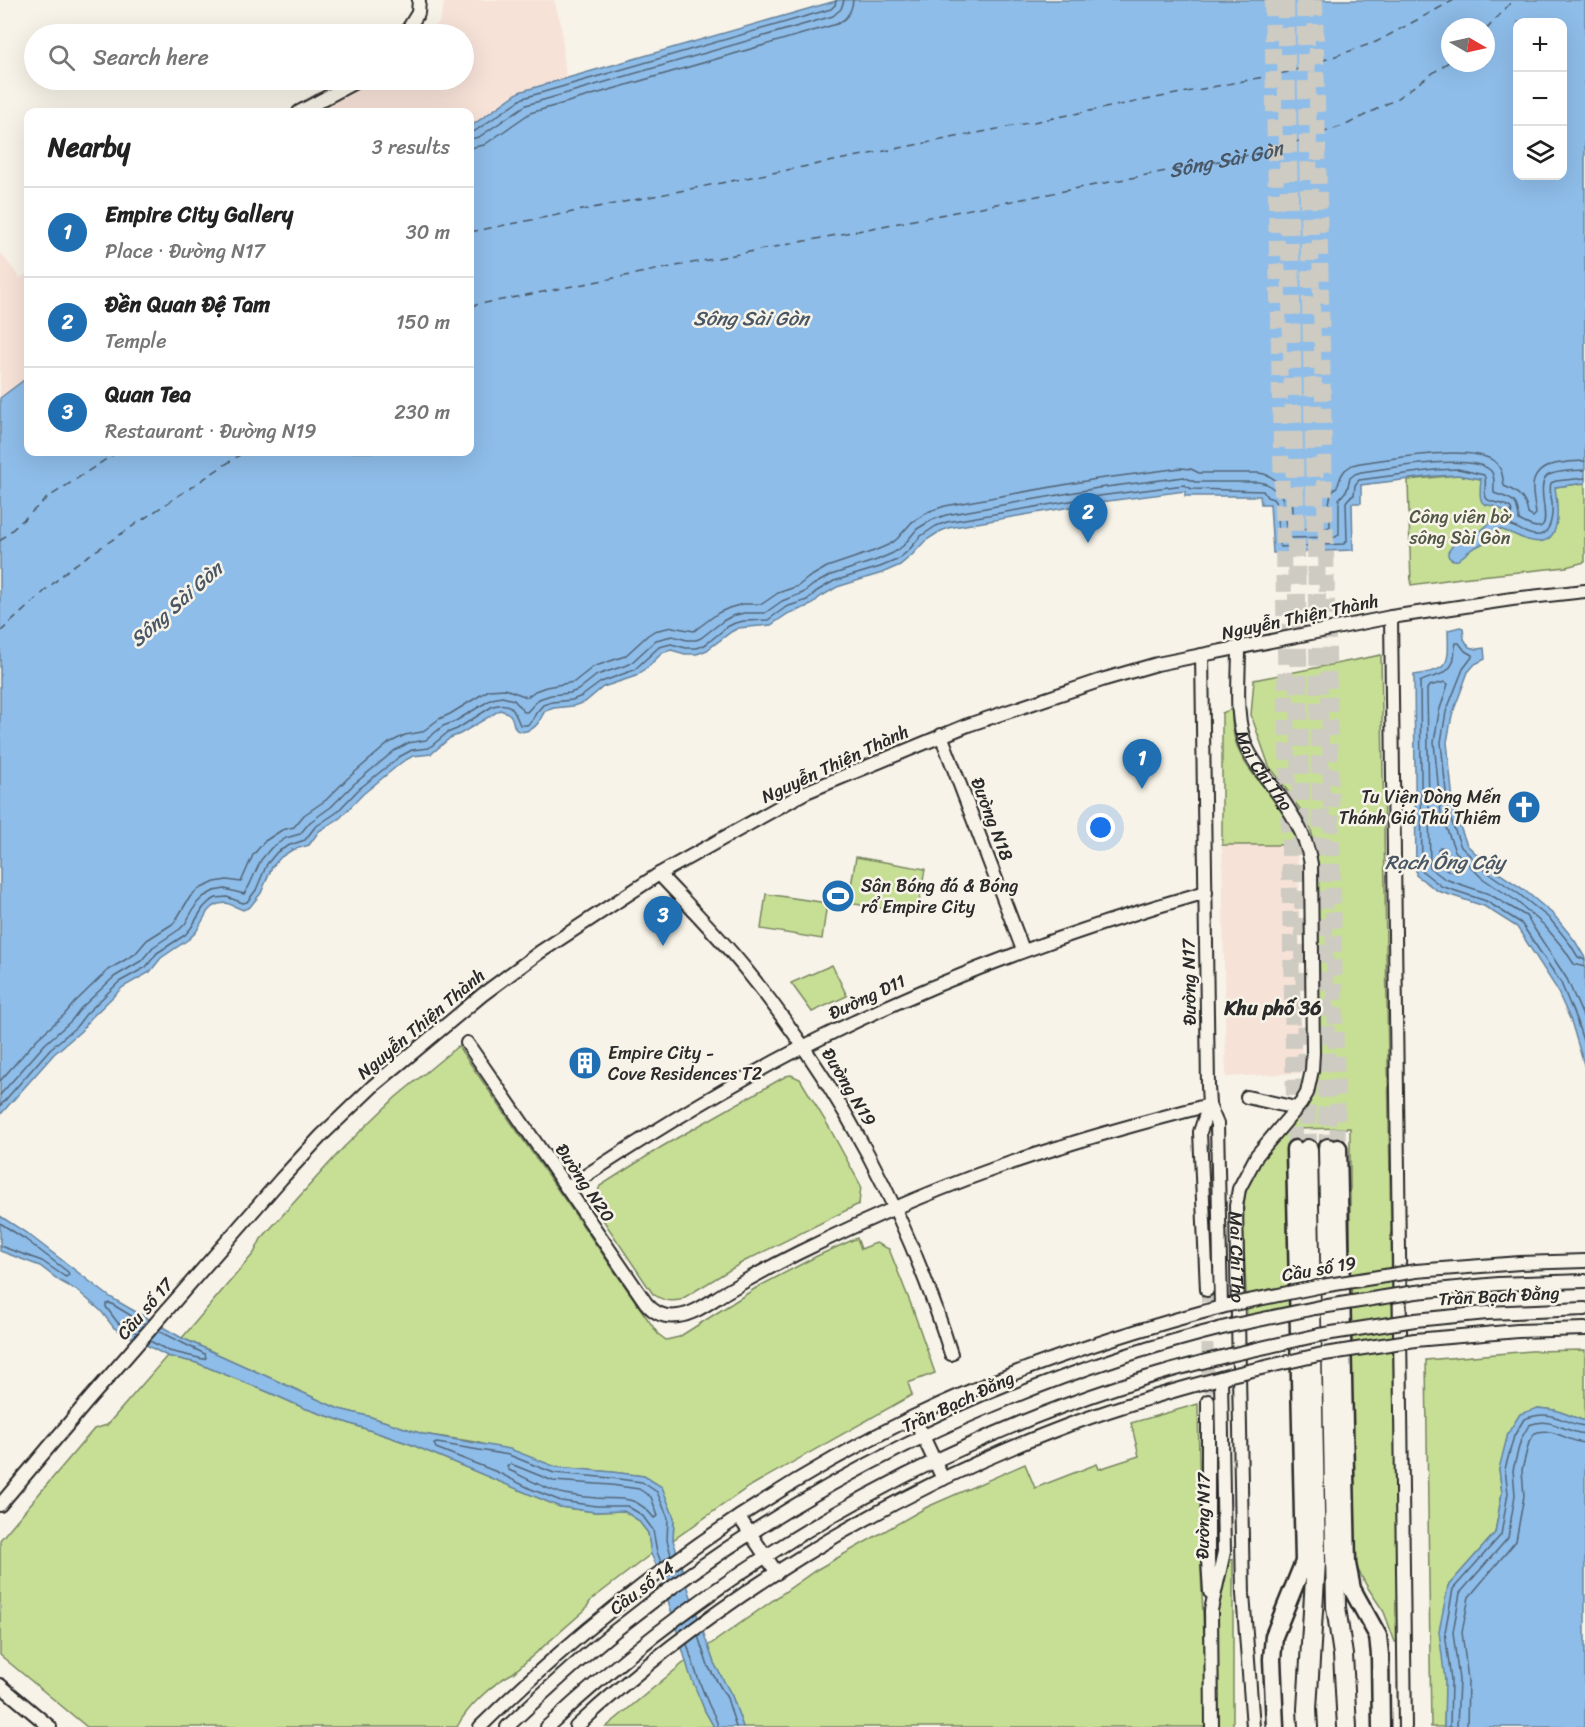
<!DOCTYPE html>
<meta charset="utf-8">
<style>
body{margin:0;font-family:Sriracha,sans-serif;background:#f6f6f6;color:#222}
.controls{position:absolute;right:18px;top:18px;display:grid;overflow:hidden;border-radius:12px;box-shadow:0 6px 24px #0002}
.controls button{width:54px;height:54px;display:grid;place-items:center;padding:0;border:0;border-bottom:2px solid #e0e0e0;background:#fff;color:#222;font:30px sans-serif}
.compass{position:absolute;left:1441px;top:18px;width:54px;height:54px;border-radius:50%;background:#fff;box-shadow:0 6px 24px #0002;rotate:99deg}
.you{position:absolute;left:1101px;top:828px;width:21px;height:21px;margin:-15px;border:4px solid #fff;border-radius:50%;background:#1a73e8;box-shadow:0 0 0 9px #1a73e833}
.badge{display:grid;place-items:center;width:39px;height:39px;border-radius:50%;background:#1f6fb2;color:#fff;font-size:20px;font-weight:700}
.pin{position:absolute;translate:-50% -50px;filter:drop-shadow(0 2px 3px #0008)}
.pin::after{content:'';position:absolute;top:32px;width:21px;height:18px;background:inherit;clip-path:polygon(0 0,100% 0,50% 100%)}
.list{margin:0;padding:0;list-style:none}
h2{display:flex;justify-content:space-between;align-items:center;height:78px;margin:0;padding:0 24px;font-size:26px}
h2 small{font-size:20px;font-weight:400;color:#767676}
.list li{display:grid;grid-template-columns:39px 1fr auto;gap:18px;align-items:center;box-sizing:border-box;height:90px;padding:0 24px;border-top:2px solid #e0e0e0}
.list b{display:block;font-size:22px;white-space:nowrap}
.list p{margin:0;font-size:20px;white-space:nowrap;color:#767676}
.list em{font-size:20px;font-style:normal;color:#767676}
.icon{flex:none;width:33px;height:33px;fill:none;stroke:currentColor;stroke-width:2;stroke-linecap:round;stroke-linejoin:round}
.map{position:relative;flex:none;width:1585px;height:1727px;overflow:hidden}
.search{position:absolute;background:#fff;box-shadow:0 6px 24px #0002;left:24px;top:24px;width:450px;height:66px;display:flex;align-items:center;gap:15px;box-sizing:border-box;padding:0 21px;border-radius:33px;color:#767676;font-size:22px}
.panel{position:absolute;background:#fff;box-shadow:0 6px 24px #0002;left:24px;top:108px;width:450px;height:348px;border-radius:12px}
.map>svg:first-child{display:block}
</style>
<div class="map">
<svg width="1585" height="1727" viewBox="0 0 1585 1727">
<rect width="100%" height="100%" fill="#f7f3e8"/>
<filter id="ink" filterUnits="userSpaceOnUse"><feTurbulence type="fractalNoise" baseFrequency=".0167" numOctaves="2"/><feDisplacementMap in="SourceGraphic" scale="12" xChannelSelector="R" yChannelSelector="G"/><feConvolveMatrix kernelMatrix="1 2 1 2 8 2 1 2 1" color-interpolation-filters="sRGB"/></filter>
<g filter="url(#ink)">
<g fill="#f7e2d8">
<path d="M445,0H554L561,24L566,79L519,92L470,127V112H313L372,80H464V34H426L439,23Z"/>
<path d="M0,252L20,278L28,273V376L0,397Z"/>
<path d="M1222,845H1296L1299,872L1302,1073L1226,1077Z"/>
</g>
<g fill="#c6df95" stroke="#788560" stroke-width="1.5">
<path d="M1458,475L1481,479L1555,487L1585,483V562L1566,567L1461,578L1411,585L1408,480Z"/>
<path d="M1381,655L1398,1643L1395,1642L1384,1612L1368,1588L1352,1559L1350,1539V1128L1291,1129L1293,1314L1247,1316L1243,1223L1245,1195L1252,1171L1314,1094L1320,1062L1316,853L1311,830L1303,814L1280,780L1269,766L1251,715L1254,680Z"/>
<path d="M1232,709C1232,721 1232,734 1237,746C1250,783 1292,804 1296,845H1222V713Z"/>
<path d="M856,857L925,869L917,914L848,903Z"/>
<path d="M766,894L827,903L822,939L761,929Z"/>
<path d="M832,965L847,996L812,1012L791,983Z"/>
<path d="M458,1046L658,1334L666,1340L679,1337L756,1288L817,1256L857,1238L861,1249L876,1243L889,1249L912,1307L935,1373L908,1383L912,1395L747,1488L673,1540L674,1518L662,1488L644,1476L612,1472L556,1467L476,1442L423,1434L368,1416L339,1409L182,1338L254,1253L261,1239L344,1147L396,1097Z"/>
<path d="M791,1075L800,1079L829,1127L861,1186L859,1204L743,1262L680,1300C669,1302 662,1300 653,1294L599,1214L595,1199L600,1186L663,1146L786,1076Z"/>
<path d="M1585,1350V1421L1555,1410L1538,1408L1499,1469L1502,1493L1495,1533L1448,1586L1444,1727H1431L1426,1360L1531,1351Z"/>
<path d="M167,1356L197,1363L268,1392L304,1408L410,1444L560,1507L595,1512L624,1511L638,1520L648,1533L651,1554L591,1600L585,1610L513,1673C493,1683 467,1707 457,1727H87L0,1655V1540L94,1429L107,1425Z"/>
<path d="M1198,1404L1201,1571L1208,1727H743L732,1696L714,1663L708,1646L816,1570L927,1507L1025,1464L1035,1488L1097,1464L1099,1469L1139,1456L1131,1423Z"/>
<path d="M1233,1559V1727H1217L1215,1611L1225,1564Z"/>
<path d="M686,1661L705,1711L714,1727H606Z"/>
</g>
<g fill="#8ebde9" stroke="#66839d" stroke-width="1.5" fill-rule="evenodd">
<path d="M839,0H1585V483L1555,487C1558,507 1564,551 1528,540C1518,537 1509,531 1498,529L1493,531L1486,542L1472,549L1458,560C1452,561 1447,558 1448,552L1455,542L1478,533L1491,522L1505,515V512C1487,498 1477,516 1481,479L1458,475L1435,476L1361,485V503H1352L1353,550L1273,553L1270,504H1261L1260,496H1185V491L1100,502L948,528L939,532L925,541L912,555L900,565L882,573L837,587L820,597L811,605L796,611L789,613L771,625L738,628L731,632L707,650L697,654H685L671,650L662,653L649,666L636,676L603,687L585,702L573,706L554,708L545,711C542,715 541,719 538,723C535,727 531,730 526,731C510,735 516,719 509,714C507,712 502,711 500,710L460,734L450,738L431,754L413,756L402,762L363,794L340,818L319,831L309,845L292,850L281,857L272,867L261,893L250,907L243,910L227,903L218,904L212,907L208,911L196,932L189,939L161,958L150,972L123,987L91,1018L81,1031L54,1054L0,1115V398L28,377V452H470V127L519,92ZM1518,22H1562V176H1518ZM1450,27H1486V63H1450Z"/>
<path d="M1460,627L1463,628L1464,639L1469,647L1477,649L1484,648L1485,659L1475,664L1468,672L1452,715L1447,742L1454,811L1467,845L1491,868L1523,889L1554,915L1575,941L1585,958V1068L1571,1021L1555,986L1517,927L1484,906L1438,891L1416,875L1414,675C1450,669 1449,666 1448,630Z"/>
<path d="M0,1216L28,1234L110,1297L129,1308L182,1338L339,1409L368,1416L423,1434L510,1449L556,1467L612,1472L644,1476L662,1487L674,1518L673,1540L690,1594L714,1663L732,1696L743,1727H714L705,1711L690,1675L660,1573L651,1554L648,1533L638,1520L624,1511L595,1512L560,1507L410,1444L304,1408L268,1392L197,1363L167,1356L114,1328L101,1311L78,1291L60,1281L40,1266L0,1251Z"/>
<path d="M1538,1408L1555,1410L1585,1421V1727H1444L1445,1681L1439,1631L1448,1586L1495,1533L1502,1493L1499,1469L1508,1433L1520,1414Z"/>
</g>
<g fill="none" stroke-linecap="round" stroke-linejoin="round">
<g stroke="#536577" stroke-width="1.5">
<path d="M470,132L475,131L523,98L831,9L835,5L836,0"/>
<path d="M470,139L479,137L526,105L833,16L841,9L844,0"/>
<path d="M470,148L484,145L530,113L837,24C847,19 852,11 853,0"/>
<path d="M1440,847L1444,848L1449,859L1459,869L1458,873L1449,871L1439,864L1438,850Z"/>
<path d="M1585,960L1578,957L1570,944L1550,919L1519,894L1487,872L1461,847L1448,812L1441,742L1446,712L1463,669L1472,657V655L1465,651L1459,643H1456C1454,649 1455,656 1453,662C1446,678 1431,675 1420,682L1422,871L1441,886L1486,901L1521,923L1561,983L1576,1019L1585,1047"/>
<path d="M1585,967L1574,964L1564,949L1544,925L1515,900L1482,878L1455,851L1441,814L1434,742L1439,712L1448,684L1445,682L1429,686L1427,689L1430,868L1445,879L1489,894L1526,916L1567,979L1585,1021"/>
<path d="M0,1081L38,1038L64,1015L75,1002L108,970L135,954L147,940L174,923L190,897L197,890L215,882L227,880L241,882L253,855L265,841L282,830L294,827L304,815L326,800L348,778L389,743L405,735L422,732L439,719L450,714L489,690L505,689L527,697L535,691L546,687L574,682L593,667L625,656L648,635L654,631L672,627L694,631L718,613L729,608L743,604H762L778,593L798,586L808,578L827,567L874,551L888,545L897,539L912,522L930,511L945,506L1097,479L1181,468L1191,469L1199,473H1259C1266,474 1271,476 1276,481C1301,501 1289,503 1295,529L1327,528L1330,526L1329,503L1331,494L1338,485L1341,476L1345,470L1352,465L1360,463C1390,459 1470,444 1494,461C1502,468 1503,477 1504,486C1518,492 1526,498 1528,514L1533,517L1536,514C1535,505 1532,494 1533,485C1536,461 1567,462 1585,461"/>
<path d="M0,1095L45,1044L71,1021L81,1008L114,977L141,961L153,947L180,929L185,924L197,903L203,897L214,891L225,889L244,894L249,886L261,860L271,848L286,838L300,834L310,822L331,807L354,784L394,751L408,743L426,740L443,726L454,722L492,699L502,697L514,700L524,712H527L539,699L551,695L570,693L578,690L597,675L630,664L656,640L672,636L687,640H696L701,638L723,621L732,616L744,613H765L782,601L803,593L813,585L831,575L877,560L893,553L903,546L917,529L932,520L946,515L1098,488L1184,477L1195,482H1259L1267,484L1280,494L1283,499L1287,538L1336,537L1339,534V499L1347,490L1350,478L1355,474L1361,472C1385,469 1474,452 1491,471C1496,477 1493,486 1494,493C1512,500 1518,498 1519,520C1566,547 1531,490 1547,476C1556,470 1575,471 1585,470"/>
<path d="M0,1106L50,1049L76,1027L86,1014L119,982L146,967L157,953L185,935L191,928L203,908L209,902L216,898L227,897L243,903L247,902L256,890L267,864L277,852L290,845L305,840L315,827L336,813L359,789L399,757L412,750L429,748L447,733L457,729L493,706C512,700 514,711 520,725H527L532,721L536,713L543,705L552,702L572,700L582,696L601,682L634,670L659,647L671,644L686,648H697L705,645L727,627L735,623L744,621L768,620L786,607L807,600L817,591L834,581L880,567L897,560L908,551L921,536L936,526L947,522L1099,496L1184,485L1192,489L1263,491L1267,497L1273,499L1276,503L1279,544L1280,547L1344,544L1347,541L1346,502L1349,498L1354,495L1355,485L1359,480L1435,470L1458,469L1484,475C1488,482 1482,493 1487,499C1494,506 1523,501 1507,521L1508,524C1515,527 1523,532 1530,534C1551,541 1553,517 1552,502C1551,495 1549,490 1551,483L1556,481L1585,478"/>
<path d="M0,1223L25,1239L68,1272L69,1275L66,1277L64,1276L42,1261L0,1246"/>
<path d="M137,1333L118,1323L106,1307V1304L110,1303L145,1324"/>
<path d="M150,1341L169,1351L203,1359L206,1358L205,1354L158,1331"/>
<path d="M511,1464L553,1481L611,1485L639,1489L651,1497L658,1516L654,1518C635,1494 623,1500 596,1498C586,1497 574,1496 564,1494C545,1489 526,1478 509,1470L507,1466Z"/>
<path d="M661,1562L657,1552L653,1530L642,1515L627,1506H596L561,1501L531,1489L497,1472L436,1448L434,1444L437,1443L509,1455L554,1473L611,1478L642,1482L657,1492L668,1518L667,1540L671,1555"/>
<path d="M698,1636L708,1666L727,1698L736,1727"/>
<path d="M687,1644C693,1665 700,1685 709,1705C712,1712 717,1719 718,1727"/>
<path d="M1450,1727L1451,1680L1445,1632L1453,1589L1501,1535L1508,1493L1505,1469L1514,1436L1524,1419C1555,1408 1559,1423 1585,1426"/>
<path d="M1457,1727L1459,1680L1453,1632L1460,1593L1508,1538L1515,1495L1513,1470L1521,1439L1529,1425C1552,1416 1563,1432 1585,1434"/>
<path d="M1467,1727L1468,1680L1462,1632L1469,1597L1516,1541L1524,1496L1522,1470L1529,1442L1535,1433C1552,1426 1568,1442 1585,1443"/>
</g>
<g stroke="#495764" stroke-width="1.5" stroke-dasharray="8 6" stroke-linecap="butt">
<path d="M1486,30L1513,0"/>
<path d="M470,232L1289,72L1376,42L1454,0"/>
<path id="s1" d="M470,306L1270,151L1348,124L1396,99L1450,61"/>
<path d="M0,541L46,499L117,452"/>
<path d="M0,632L70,568L244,452"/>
</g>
<path stroke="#cecbc2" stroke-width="12" stroke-dasharray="12 6" stroke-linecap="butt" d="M1207,1290L1208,1401"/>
<g stroke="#cecbc2" stroke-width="16" stroke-dasharray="16 8" stroke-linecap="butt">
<path d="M1272,0L1295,1149"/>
<path d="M1315,0L1338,1148"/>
</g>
<g stroke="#cecbc2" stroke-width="18" stroke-dasharray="18 9" stroke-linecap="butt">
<path d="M1285,0L1308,1149"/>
<path d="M1305,0L1328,1148"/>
</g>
<defs>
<g id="minor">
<path d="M405,34L418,13L419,0"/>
<path d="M299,112L359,80"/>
<path d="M1391,617L1405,1727"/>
<path id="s2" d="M1239,648C1239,681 1234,718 1247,748C1253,761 1262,772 1270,783C1289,808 1306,833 1311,864L1313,1053L1312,1070L1307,1093L1301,1103L1257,1155L1239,1189L1236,1206L1243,1594L1253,1727"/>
<path d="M1202,655L1208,1086L1209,1105L1217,1124L1221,1307"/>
<path d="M941,735L1023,950"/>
<path d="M659,874C689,906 720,937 747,971C839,1084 908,1216 951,1354"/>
<path d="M467,1043L646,1303C654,1313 664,1318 678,1316C695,1314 711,1301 726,1292C750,1278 774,1265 798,1253C883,1211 970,1174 1060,1147C1109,1131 1159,1118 1209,1105"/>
<path d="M1247,1097L1296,1108"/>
<path d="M567,1188C650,1133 735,1080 825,1036C947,976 1075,929 1206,892"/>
<path d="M1416,1271L1520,1263L1585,1261"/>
<path d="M1207,1290L1200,1132L1209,1105"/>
<path d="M1416,1292L1498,1284L1585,1281"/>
<path d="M1415,1320L1487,1313L1585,1309"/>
<path d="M1415,1340L1518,1331L1585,1329"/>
<path d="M1208,1401V1560L1210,1592"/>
<path d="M914,1417L943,1479"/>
<path d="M0,1505L86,1403L282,1178L321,1136L373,1086L482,995L540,952L659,874L806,792L968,725L1105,679L1157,664L1391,617L1512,599L1585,591"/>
<path d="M739,1517L777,1573"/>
<path d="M0,1685L50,1727"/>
<path d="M480,1727C607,1602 753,1496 913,1417C1012,1369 1122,1333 1229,1305"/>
<path d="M507,1727C542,1694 578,1660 616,1630C796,1486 1006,1381 1230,1326"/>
<path d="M547,1727C738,1549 976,1416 1230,1355"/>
<path d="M576,1727C711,1602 882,1497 1053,1431C1111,1408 1171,1391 1231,1375"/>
<path d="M1212,1727L1211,1610L1224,1552L1221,1378"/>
</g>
<g id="major">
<path d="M1338,1148L1347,1564L1352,1589L1378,1636L1380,1655L1381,1727"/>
<path d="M1275,1727L1272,1659L1274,1636L1304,1562L1295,1149"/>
</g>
<g id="highway">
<path d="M1328,1148L1336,1607L1343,1655L1347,1727"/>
<path d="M1308,1727L1307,1709L1316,1562L1308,1149"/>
</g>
</defs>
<use href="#minor" stroke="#2b2b2b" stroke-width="16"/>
<use href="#major" stroke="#2b2b2b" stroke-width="21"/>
<use href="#highway" stroke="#2b2b2b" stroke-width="22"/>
<use href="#minor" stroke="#f7f3e8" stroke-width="12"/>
<use href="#major" stroke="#f7f3e8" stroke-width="16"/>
<use href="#highway" stroke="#f7f3e8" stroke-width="18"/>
<defs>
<g id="minor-bridge">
<path d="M1229,1305L1322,1286L1416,1271"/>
<path d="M1230,1326L1315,1308L1416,1292"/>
<path d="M1230,1355L1319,1335L1415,1320"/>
<path d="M1231,1375L1318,1355L1415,1340"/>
</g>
</defs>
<use href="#minor-bridge" stroke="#2b2b2b" stroke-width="16" stroke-linecap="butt"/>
<use href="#minor-bridge" stroke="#f7f3e8" stroke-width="12"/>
</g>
</g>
<defs>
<symbol id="church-disc" viewBox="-11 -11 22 22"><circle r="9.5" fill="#1f6fb2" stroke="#f7f3e8"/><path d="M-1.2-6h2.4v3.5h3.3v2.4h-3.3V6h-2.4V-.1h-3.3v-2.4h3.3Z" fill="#fff"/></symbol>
<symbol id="stadium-disc" viewBox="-11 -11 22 22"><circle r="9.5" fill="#1f6fb2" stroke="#f7f3e8"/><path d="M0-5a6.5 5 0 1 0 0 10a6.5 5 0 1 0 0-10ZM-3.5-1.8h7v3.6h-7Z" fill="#fff"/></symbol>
<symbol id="building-disc" viewBox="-11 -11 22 22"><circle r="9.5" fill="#1f6fb2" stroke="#f7f3e8"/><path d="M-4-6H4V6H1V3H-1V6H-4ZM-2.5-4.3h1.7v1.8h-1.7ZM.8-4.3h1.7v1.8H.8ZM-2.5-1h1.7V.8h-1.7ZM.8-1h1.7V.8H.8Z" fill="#fff"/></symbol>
</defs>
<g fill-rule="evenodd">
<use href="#church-disc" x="1505" y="788" width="38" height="38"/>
<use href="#stadium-disc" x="819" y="877" width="38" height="38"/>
<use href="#building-disc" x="566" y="1044" width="38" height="38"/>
</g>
<g text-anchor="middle" stroke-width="5" stroke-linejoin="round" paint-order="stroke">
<g font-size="18" fill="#525846" stroke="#f7f3e8">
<text x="1460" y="523">Công viên bờ<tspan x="1460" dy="21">sông Sài Gòn</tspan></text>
</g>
<g font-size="18" fill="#2b2b2b" stroke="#f7f3e8">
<text transform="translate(1300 617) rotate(-12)" y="6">Nguyễn Thiện Thành</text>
<text transform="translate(835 764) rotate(-25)" y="6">Nguyễn Thiện Thành</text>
<text dy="6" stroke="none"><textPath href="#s2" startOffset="129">Mai Chí Thọ</textPath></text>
<text transform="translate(992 819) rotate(69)" y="6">Đường N18</text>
<text transform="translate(1189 982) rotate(-91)" y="6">Đường N17</text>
<text transform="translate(867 997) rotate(-25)" y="6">Đường D11</text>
<text transform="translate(421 1024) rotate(-40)" y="6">Nguyễn Thiện Thành</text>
<text transform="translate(849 1087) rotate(59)" y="6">Đường N19</text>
<text transform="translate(585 1183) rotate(56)" y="6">Đường N20</text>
<text dy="6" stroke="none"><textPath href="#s2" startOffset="651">Mai Chí Thọ</textPath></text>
<text transform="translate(1319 1269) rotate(-10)" y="6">Cầu số 19</text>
<text transform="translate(1499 1296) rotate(-3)" y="6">Trần Bạch Đằng</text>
<text transform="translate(145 1309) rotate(-49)" y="6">Cầu số 17</text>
<text transform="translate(958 1402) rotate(-25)" y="6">Trần Bạch Đằng</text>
<text transform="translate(1203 1516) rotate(-89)" y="6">Đường N17</text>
<text transform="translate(642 1588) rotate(-37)" y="6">Cầu số 14</text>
</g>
<g font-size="18" fill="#2b2b2b" stroke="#f7f3e8" text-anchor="start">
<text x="1501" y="803" text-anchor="end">Tu Viện Dòng Mến<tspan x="1501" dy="21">Thánh Giá Thủ Thiêm</tspan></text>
<text x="861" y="892">Sân Bóng đá &amp; Bóng<tspan x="861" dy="21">rổ Empire City</tspan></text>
<text x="608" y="1059">Empire City -<tspan x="608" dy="21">Cove Residences T2</tspan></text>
</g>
<g font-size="20" font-style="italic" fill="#495764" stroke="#f7f3e8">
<text dy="7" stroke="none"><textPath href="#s1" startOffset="770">Sông Sài Gòn</textPath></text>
<text x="751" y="325">Sông Sài Gòn</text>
<text transform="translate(176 604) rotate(-42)" y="7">Sông Sài Gòn</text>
<text x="1445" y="869">Rạch Ông Cậy</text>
</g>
<g font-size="20" font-weight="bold" fill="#2b2b2b" stroke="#f7f3e8">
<text x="1273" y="1015">Khu phố 36</text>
</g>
</g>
</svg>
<div class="controls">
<button>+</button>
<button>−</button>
<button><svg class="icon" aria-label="layers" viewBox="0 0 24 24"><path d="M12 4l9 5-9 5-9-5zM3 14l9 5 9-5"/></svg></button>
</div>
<svg class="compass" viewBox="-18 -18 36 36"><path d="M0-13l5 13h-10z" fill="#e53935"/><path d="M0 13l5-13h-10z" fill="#767676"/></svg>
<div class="you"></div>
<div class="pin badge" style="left:1142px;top:789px">1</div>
<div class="pin badge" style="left:1088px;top:543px">2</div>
<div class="pin badge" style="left:663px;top:946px">3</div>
<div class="search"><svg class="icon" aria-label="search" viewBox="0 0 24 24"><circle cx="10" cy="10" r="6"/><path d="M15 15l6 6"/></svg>Search here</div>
<section class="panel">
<h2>Nearby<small>3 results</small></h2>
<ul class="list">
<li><span class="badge">1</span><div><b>Empire City Gallery</b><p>Place · Đường N17</p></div><em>30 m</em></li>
<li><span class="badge">2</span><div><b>Đền Quan Đệ Tam</b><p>Temple</p></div><em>150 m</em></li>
<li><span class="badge">3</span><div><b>Quan Tea</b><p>Restaurant · Đường N19</p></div><em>230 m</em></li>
</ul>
</section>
</div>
